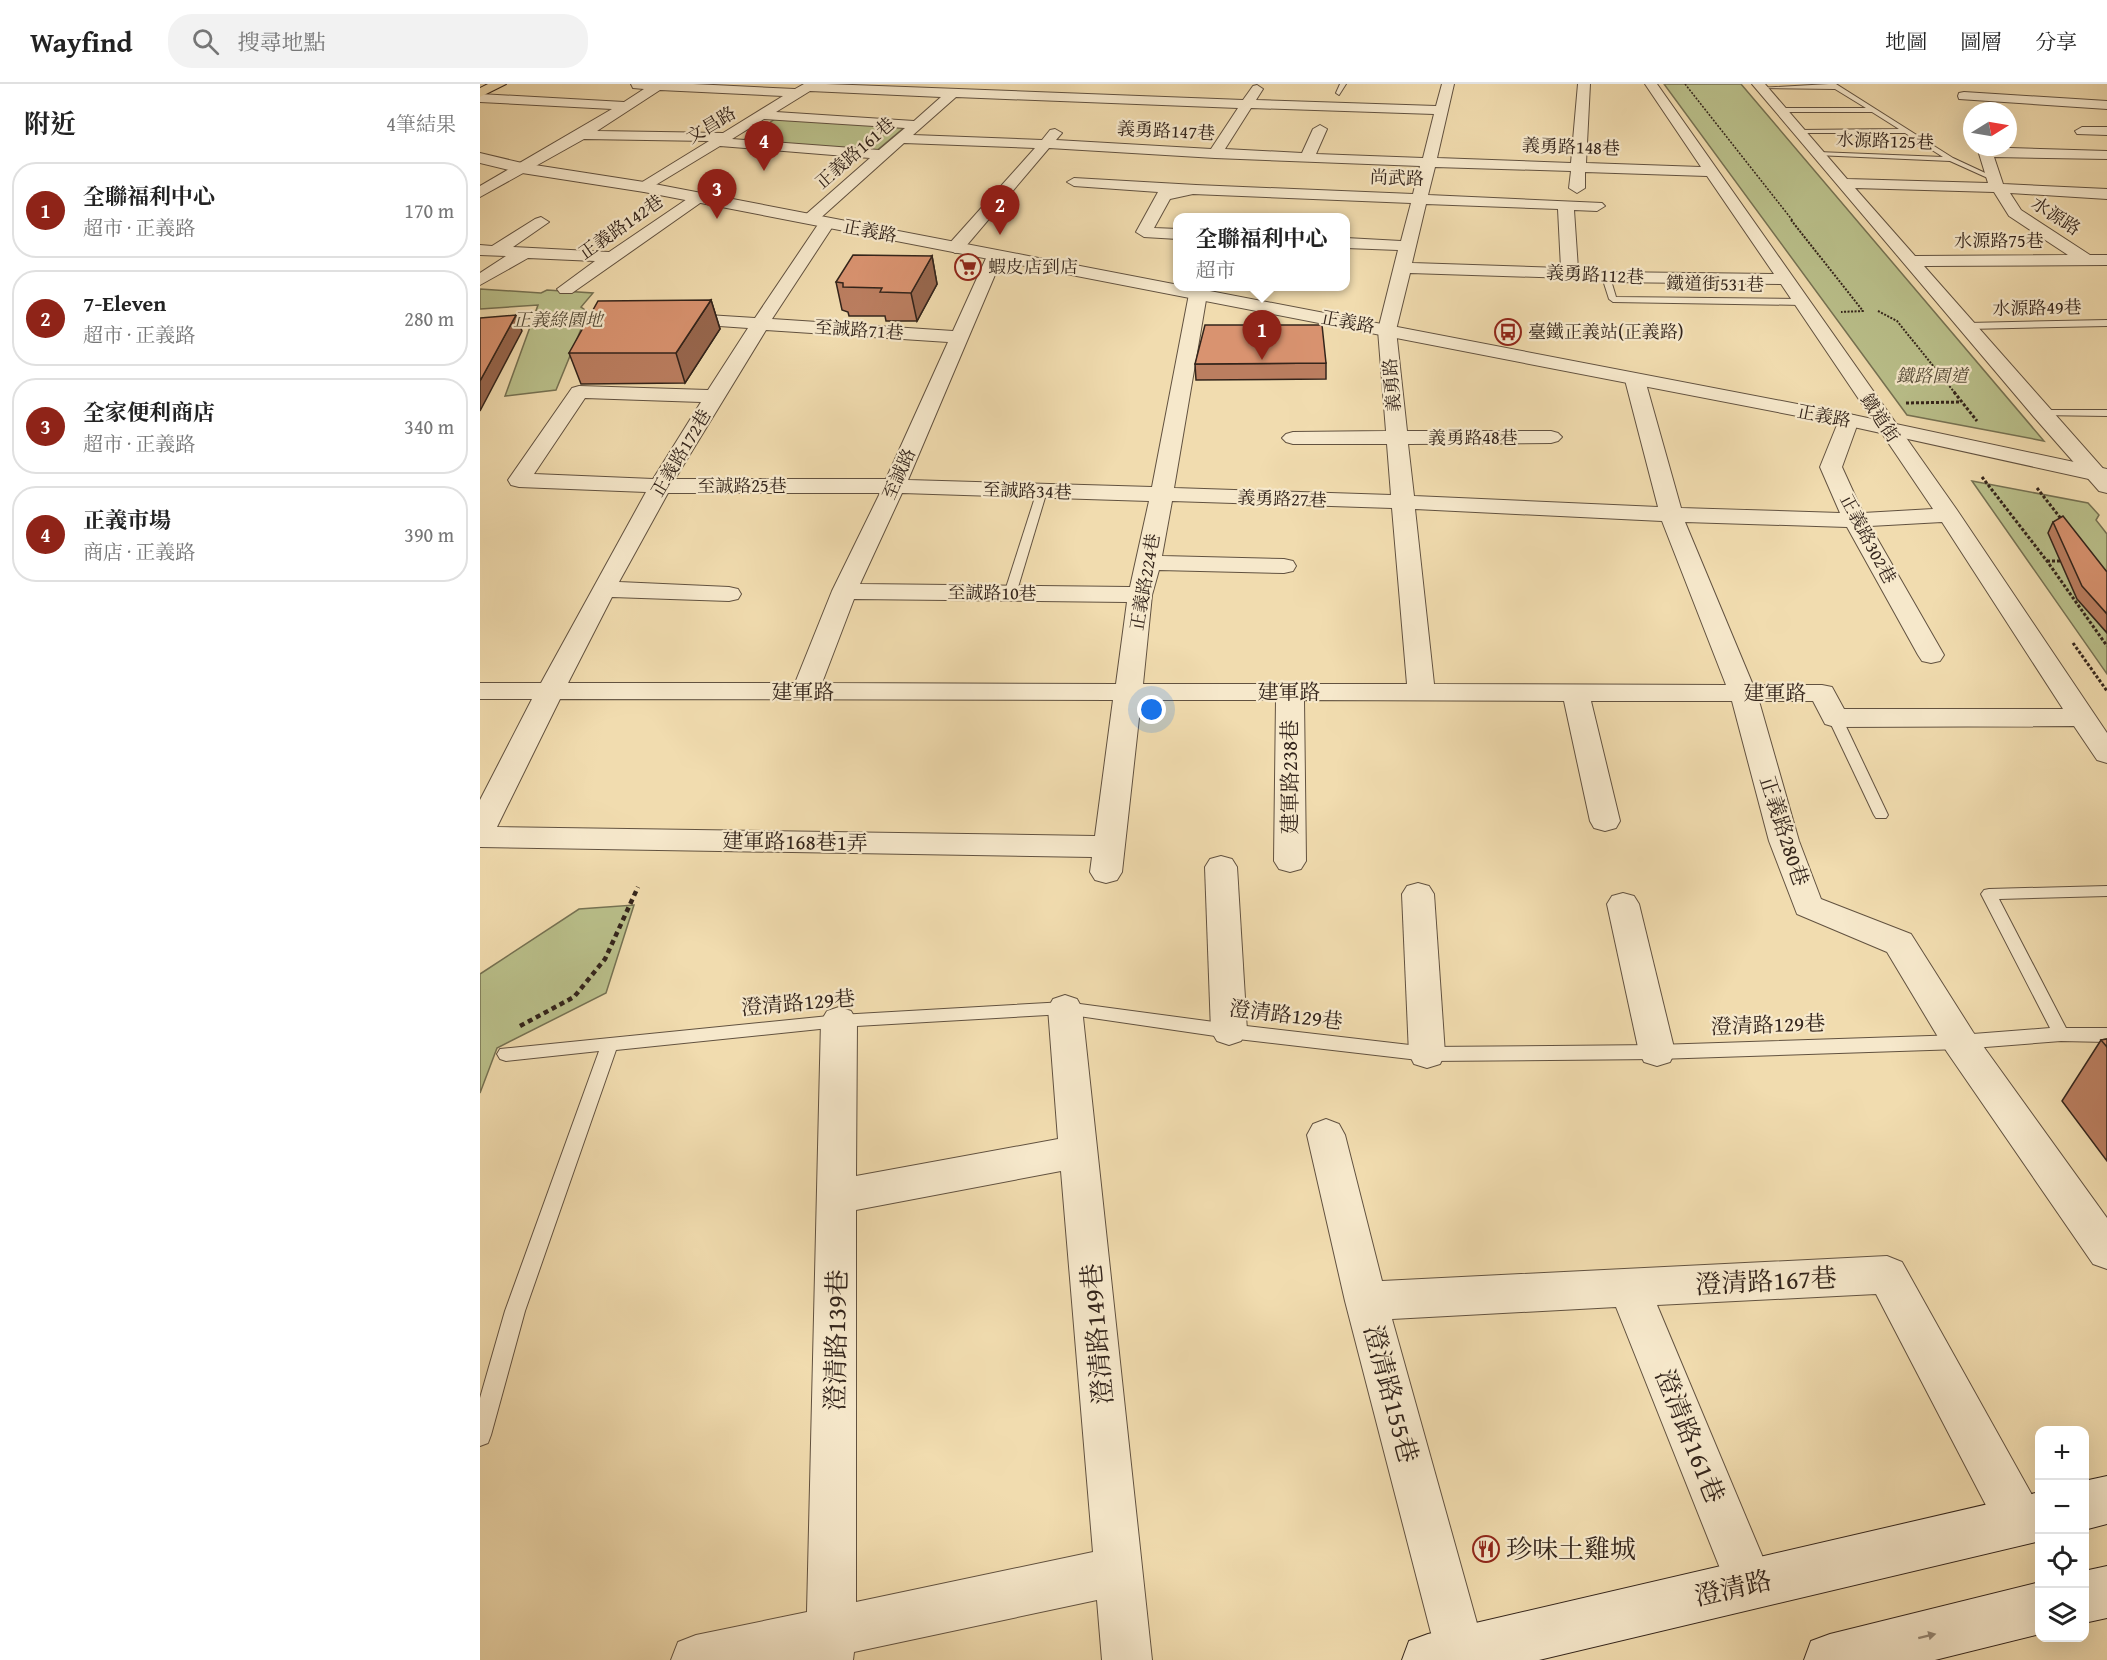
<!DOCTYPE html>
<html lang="zh-TW">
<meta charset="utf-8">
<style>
body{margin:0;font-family:"Gentium Book Plus","Noto Serif TC",serif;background:#f2f2f2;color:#222}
.controls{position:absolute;right:18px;bottom:18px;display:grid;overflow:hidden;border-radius:12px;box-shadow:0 6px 24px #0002}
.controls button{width:54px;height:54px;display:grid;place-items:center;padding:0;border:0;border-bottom:2px solid #e0e0e0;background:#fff;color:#222;font:30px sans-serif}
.compass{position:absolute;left:1483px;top:18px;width:54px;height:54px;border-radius:50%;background:#fff;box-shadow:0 6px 24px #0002;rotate:79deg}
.you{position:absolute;left:672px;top:626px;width:21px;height:21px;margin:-15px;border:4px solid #fff;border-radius:50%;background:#1a73e8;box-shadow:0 0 0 9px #1a73e833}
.badge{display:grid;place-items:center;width:39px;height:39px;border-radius:50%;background:#8f2418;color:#fff;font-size:20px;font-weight:700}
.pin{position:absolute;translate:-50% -50px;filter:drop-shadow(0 2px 3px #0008)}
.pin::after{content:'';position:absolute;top:32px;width:21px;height:18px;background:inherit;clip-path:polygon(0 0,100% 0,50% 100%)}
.popup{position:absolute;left:693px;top:129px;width:177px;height:78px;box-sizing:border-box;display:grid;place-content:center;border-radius:12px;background:#fff;filter:drop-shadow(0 2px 4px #0005);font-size:20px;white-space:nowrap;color:#767676}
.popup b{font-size:22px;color:#222}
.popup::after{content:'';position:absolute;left:50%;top:100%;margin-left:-12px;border:12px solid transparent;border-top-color:#fff}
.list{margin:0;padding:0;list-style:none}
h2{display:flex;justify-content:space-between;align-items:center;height:78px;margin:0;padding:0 24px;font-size:26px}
h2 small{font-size:20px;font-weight:400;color:#767676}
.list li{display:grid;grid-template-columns:39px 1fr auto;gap:18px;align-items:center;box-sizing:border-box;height:96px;margin:0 12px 12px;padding:0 12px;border:2px solid #e0e0e0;border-radius:24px}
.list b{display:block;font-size:22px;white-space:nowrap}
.list p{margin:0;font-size:20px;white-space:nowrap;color:#767676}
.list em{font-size:20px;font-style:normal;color:#767676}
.icon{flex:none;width:33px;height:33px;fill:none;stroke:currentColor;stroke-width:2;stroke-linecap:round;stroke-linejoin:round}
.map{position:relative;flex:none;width:1627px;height:1576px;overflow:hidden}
header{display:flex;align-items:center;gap:36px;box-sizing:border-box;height:84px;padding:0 30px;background:#fff;border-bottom:2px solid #e0e0e0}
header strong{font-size:28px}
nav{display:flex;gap:33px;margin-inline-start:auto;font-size:21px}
.search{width:420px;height:54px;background:#f2f2f2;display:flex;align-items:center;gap:15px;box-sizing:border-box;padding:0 21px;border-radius:24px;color:#767676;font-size:22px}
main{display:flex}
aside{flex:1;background:#fff}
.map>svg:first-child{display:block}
</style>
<header>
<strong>Wayfind</strong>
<div class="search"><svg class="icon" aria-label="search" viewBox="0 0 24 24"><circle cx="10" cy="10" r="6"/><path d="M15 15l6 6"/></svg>搜尋地點</div>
<nav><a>地圖</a><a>圖層</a><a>分享</a></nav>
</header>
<main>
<aside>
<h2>附近<small>4筆結果</small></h2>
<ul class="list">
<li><span class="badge">1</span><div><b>全聯福利中心</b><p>超市 · 正義路</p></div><em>170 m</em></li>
<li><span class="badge">2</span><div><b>7-Eleven</b><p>超市 · 正義路</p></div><em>280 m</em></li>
<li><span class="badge">3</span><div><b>全家便利商店</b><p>超市 · 正義路</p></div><em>340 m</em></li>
<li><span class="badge">4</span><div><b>正義市場</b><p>商店 · 正義路</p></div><em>390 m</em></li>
</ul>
</aside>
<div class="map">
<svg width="1627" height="1576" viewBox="0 0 1627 1576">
<rect width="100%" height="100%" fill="#f1dcaf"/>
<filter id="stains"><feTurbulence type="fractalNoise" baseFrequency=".00333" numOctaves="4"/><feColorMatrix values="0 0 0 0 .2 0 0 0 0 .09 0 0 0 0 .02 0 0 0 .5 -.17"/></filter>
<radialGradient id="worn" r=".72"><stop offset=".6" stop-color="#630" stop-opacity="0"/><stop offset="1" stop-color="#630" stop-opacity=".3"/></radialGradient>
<g fill="#bac08b" stroke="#767253" stroke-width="1.5">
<path d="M1184,0H1261L1564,357L1427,331Z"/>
<path d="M295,35L426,42L395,68L262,57Z"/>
<path d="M0,205L61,209L67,206L113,209L101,223L108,228L76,306L25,312L58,221L0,225Z"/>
<path d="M1492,397L1608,419L1619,431L1616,436L1627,450V590Z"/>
<path d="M154,821L126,909L17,964L0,1009V890L99,825Z"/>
</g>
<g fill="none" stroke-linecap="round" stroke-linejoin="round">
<defs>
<g id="service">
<path d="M860,0H866L859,11L856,9Z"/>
<path d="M1349,0H1356L1473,74L1516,94L1510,95L1470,77L1336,71L1338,68L1463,73L1425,49H1317L1319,46L1419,45L1392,28H1301L1298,26L1301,24H1386L1355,5L1279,4Z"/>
<path d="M1126,191L1130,193L1136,213L1322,215L1326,218L1322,221L1133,218L1129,215L1122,193Z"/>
<path d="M1627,236V242L1488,245L1484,242L1488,239Z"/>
<path d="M1561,326H1627V332L1558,331L1556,329Z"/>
<path d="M562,404L567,407L536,510L534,513H526L524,510L557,407Z"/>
<path d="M1355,630L1362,634L1408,731L1406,734H1396L1394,731L1348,634Z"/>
<path d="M1627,802V812L1519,815L1586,944H1627V958L1581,957L1480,965L1177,975L947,977L749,954L585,930L359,943L136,966L45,1227L11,1351L8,1359L0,1362V1314L25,1227L119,967L26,977L20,975L17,970L20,965L359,931L585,918L749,940L947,963L1177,961L1480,951L1570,944L1501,810L1504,806L1509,805Z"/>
</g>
<g id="minor">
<path d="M151,0H213L315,5L324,0H346L763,16L773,2L777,1L783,5L776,16L956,22L962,0H974L957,74L1091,79L1098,0H1110L1106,79L1221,83L1165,0H1177L1477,426L1627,649V679L1617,676L1594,642L1355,643L1345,640L1333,617H1279L1319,757L1341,815L1431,850L1493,948L1627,1134V1185L1613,1180L1467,968L1407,868L1317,830L1289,757L1252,617H1111L1140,737L1136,744L1125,747L1114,744L1110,737L1084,617L824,616L826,777L821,785L810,788L799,785L794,777L796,616H661L642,788L637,796L626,799L615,796L610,788L612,773L0,763V716L52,615H0V599H61L166,408L39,403L31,401L28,396L92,304L99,302L228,306L268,244L196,239L190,238L187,234L190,230L196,229L275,234L341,136H353L355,139L292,235L473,247L507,172L515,167L523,172L428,396L672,403L709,210L712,206H724L727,210L694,404L911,411L907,360H813L806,358L802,354L806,350L813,348L906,347L898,246L918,166L866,164V154L921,157L931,119L713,110L690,115L674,144L698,145V155L664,153L656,148L678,108L594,102L587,98L594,94L716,101L933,110L940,82L735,74L569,64L481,168L475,169L467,164L469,160L555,64L424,59L336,138H324L322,135L324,132L390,74L240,62L164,108L156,103L159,100L229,57L104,55L0,113V102L132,25L0,18V10L144,18L164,5L153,4ZM180,6L303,12L243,49L117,47ZM330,7L461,13L434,37L296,28ZM476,13L758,24L731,65L576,56L582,49L575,45L570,46L562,56L433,51ZM771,24L954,30L943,74L836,70L847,45L840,41L833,45L822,69L745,65ZM284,35L425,44L399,66L252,55ZM955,83L1091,87L1089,104L1097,109L1105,104V88L1227,92L1294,190L1126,188L1098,185L1094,126L1117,127L1125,122L1122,119L948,111ZM946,120L1078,125L1081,184L932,179ZM930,189L1090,194L1126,198L1301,200L1453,425L1383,429L1362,383L1379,336L1376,332L1369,330L1362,332L1359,336L1340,383L1360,429L1201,424L1165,296L1162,292H1148L1145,296L1178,423L934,412L928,360L1071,359L1078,357L1082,353L1078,349L1071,347H927L916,246ZM286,246L468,258L406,395H195ZM105,314L221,318L173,395L54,390ZM188,409H400L352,507L315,599H88L132,513L249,517L258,515L261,510L258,505L249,503L139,498ZM422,409L669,417L650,503L380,500ZM692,417L912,424L927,600H663L672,511L679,486L804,489L813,487L816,482L813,477L804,475L682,472ZM935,425L1182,437L1246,601L954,600ZM1205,438L1367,443L1438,571L1442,577L1451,579L1460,577L1464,571L1390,442L1462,438L1583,625H1364L1352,603L1342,601H1273ZM374,515L647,518L636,600L342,599ZM80,615L633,616L615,752L17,743Z"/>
<path d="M1272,0H1285L1367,95L1508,99L1497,63L1627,67V75L1514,73L1523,100L1627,105V115L1530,109L1541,126L1610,171H1627V181L1444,182L1627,389V409L1619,407L1554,333ZM1375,104L1514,108L1529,132L1588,171L1435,172Z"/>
<path d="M1484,8L1627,17V25L1479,15L1478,12L1479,9Z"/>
<path d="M1602,43H1627V51L1597,50L1595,47Z"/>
<path d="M218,109L223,111L226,114L223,117L92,209H80L77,205L115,177L48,174L0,201V189L26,172L0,171V161L12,162L55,135L61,133L69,138L33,163L129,168L213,111Z"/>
<path d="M741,772L752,775L757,783L767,947L761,957L749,961L737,957L731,947L725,783L730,775Z"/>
<path d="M938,799L949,802L954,810L965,970L960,980L947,984L934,980L929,970L922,810L927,802Z"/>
<path d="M1143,809L1154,812L1159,820L1195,968L1190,978L1177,982L1164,978L1159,968L1127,820L1132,812Z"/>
<path d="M585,911L597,915L602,924L672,1576H622L617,1516L374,1568L373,1576H191L198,1558L216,1551L327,1528L341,937L347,927L359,923L371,927L377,937L376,1092L578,1055L568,924L573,915ZM581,1087L613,1468L376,1518V1126Z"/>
<path d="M846,1035L859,1040L865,1051L902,1197L1407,1172L1422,1178L1557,1420C1561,1431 1561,1443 1557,1454L1540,1461L1523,1454L1396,1210L1177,1221L1294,1500L1287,1517L1270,1524L1253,1517L1136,1223L912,1235L1005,1568L1002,1576H958L865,1217L827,1051L833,1040Z"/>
</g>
<path id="tertiary" d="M0,69L42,79L164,98L1369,330L1627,385V399L1369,342L164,108L42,89L0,79Z"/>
<g id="secondary">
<path d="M1627,1392V1440L1604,1446V1397Z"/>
<path d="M1560,1408V1457L1059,1576H922L929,1557L948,1550Z"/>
<path d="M1627,1482V1534L1604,1539V1487Z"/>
<path d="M1560,1498V1550L1455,1576H1324L1331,1557L1350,1550Z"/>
</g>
<path id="primary" d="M8,0H26L0,13V4Z"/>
</defs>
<use href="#service" stroke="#625240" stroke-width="2"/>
<use href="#minor" stroke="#625240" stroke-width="2"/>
<use href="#tertiary" stroke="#625240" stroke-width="2"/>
<use href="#secondary" stroke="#33241b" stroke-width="2"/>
<use href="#primary" stroke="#33241b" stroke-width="2"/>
<path stroke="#33241b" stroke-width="1.5" stroke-dasharray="2 1.5" stroke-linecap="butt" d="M1205,0L1313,137"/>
<g stroke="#33241b" stroke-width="2" stroke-dasharray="2 1.5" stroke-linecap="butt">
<path d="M1311,136L1383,227L1361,228"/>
<path d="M1398,227L1417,237L1475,309"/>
</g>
<g stroke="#33241b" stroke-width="3" stroke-dasharray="3 2" stroke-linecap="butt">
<path d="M1474,308L1497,337"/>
<path d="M1426,319L1481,318"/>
<path d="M1502,393L1567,477L1627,562"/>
<path d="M1557,404L1582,436"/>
<path d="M1567,477H1583"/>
<path d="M1593,559L1627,607"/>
</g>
<path stroke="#33241b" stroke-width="4.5" stroke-dasharray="5 4" stroke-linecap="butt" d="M40,942L94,913L125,875L158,803"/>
<use href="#service" fill="#f6e8cb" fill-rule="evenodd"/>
<use href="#minor" fill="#f6e8cb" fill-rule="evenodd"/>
<use href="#tertiary" fill="#f6e8cb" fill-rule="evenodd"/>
<use href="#secondary" fill="#f6e8cb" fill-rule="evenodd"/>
<use href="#primary" fill="#f1dcaf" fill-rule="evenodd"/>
</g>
<g fill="#bb7e60" stroke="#33241b" stroke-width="1.5">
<path d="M452,172L457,200L437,237H406L405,232H369L368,228L362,226L356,198Z"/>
<path d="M231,216L240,245L205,299L101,300L89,269Z"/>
<path d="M846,279V295L716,296L715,280Z"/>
<path d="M1573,438L1627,488V549L1597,515L1568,449Z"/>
<path d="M1627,955V1077L1582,1017L1621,956Z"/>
</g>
<g fill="#98674e" stroke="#33241b" stroke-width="1.5">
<path d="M452,172L457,200L437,237L431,209Z"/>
<path d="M231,216L240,245L205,299L196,269Z"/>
<path d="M36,231L42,247L0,327V297Z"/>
</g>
<g fill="#d99370" stroke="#33241b" stroke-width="1.5">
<path d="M373,171L452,172L431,209L400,208L402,204L363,203V199L356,198Z"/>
<path d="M231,216L196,269H89L118,217Z"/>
<path d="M36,231L0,297V234Z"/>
<path d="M725,241H842L846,279L715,280Z"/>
<path d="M1583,432L1627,488V530L1602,502L1573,438Z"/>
<path d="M1627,955V963L1621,956Z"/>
</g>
<defs><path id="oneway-solid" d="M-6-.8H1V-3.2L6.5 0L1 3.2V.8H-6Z" transform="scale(1.5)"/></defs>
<use fill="#948673" href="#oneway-solid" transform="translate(1447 1552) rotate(-14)"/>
<defs>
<symbol id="supermarket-ring" viewBox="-11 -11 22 22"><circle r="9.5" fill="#f6e8cb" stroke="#8f2418" stroke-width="1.5"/><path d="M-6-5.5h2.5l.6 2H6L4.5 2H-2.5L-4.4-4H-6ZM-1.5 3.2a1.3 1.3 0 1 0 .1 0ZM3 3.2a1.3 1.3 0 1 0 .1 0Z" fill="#8f2418"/></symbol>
<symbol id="bus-ring" viewBox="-11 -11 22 22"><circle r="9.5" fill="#f6e8cb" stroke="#8f2418" stroke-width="1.5"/><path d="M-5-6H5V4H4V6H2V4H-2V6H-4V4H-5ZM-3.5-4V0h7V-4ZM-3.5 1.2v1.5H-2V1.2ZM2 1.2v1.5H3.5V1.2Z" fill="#8f2418"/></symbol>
<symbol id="restaurant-ring" viewBox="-11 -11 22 22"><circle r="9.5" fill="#f6e8cb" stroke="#8f2418" stroke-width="1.5"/><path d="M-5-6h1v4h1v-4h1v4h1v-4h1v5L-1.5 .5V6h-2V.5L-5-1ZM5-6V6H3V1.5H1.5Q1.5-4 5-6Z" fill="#8f2418"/></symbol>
</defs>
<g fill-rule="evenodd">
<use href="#supermarket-ring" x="473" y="168" width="30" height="30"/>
<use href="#bus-ring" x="1013" y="233" width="30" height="30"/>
<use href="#restaurant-ring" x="991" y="1450" width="30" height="30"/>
</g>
<g text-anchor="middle" stroke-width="4.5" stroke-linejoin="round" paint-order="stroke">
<g font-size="18" fill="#33241b" stroke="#f6e8cb">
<text transform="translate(231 41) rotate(-31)" y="6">文昌路</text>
<text transform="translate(686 47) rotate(3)" y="6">義勇路147巷</text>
<text transform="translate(1405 57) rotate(2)" y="6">水源路125巷</text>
<text transform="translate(1091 63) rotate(2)" y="6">義勇路148巷</text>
<text transform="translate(375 69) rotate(-41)" y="6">正義路161巷</text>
<text transform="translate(917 94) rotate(2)" y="6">尚武路</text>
<text transform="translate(1576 132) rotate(33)" y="6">水源路</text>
<text transform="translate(141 143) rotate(-35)" y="6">正義路142巷</text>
<text transform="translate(390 147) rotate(11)" y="6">正義路</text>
<text x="1519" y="163">水源路75巷</text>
<text transform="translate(1115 191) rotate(3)" y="6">義勇路112巷</text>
<text transform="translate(1235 200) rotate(1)" y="6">鐵道街531巷</text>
<text transform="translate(1557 224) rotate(-1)" y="6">水源路49巷</text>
<text transform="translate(868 238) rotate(11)" y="6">正義路</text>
<text transform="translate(379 246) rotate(4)" y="6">至誠路71巷</text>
<text transform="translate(912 301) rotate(-95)" y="6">義勇路</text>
<text transform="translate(1344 332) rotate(11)" y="6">正義路</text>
<text transform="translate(1400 334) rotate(56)" y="6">鐵道街</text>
<text x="993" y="360">義勇路48巷</text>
<text transform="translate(201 369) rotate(-59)" y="6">正義路172巷</text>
<text transform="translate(419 390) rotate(-66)" y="6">至誠路</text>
<text x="262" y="408">至誠路25巷</text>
<text transform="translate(547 407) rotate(2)" y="6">至誠路34巷</text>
<text transform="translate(802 415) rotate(2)" y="6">義勇路27巷</text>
<text transform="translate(1388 455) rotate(62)" y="6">正義路302巷</text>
<text transform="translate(665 498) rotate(-80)" y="6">正義路224巷</text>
<text transform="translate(512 509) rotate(1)" y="6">至誠路10巷</text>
</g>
<g font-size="18" fill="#33241b" stroke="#f6e8cb" text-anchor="start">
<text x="508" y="189">蝦皮店到店</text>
<text x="1048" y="254">臺鐵正義站(正義路)</text>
</g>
<g font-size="18" font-style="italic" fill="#554b37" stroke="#f6e8cb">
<text x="78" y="242">正義綠園地</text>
<text x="1452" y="298">鐵路園道</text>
</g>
<g font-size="21" fill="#33241b" stroke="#f6e8cb">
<text x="323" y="615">建軍路</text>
<text x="809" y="615">建軍路</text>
<text x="1295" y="616">建軍路</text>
<text transform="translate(810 693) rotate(-90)" y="7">建軍路238巷</text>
<text transform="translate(1304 747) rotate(72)" y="7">正義路280巷</text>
<text transform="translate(315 758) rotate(1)" y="7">建軍路168巷1弄</text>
<text transform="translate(318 919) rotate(-5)" y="7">澄清路129巷</text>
<text transform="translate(806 931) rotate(7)" y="7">澄清路129巷</text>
<text transform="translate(1288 941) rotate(-2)" y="7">澄清路129巷</text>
</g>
<g font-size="26" fill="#33241b" stroke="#f6e8cb">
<text transform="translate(1286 1197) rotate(-3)" y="9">澄清路167巷</text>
<text transform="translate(617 1250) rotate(-95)" y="9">澄清路149巷</text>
<text transform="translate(356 1256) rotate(-89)" y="9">澄清路139巷</text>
<text transform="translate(911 1310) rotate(75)" y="9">澄清路155巷</text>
<text transform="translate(1210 1352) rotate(68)" y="9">澄清路161巷</text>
<text transform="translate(1253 1504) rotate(-13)" y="9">澄清路</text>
</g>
<g font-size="26" fill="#33241b" stroke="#f6e8cb" text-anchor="start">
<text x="1026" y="1474">珍味土雞城</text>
</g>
</g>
<rect width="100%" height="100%" filter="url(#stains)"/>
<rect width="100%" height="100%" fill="url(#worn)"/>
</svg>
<div class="controls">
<button>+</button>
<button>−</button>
<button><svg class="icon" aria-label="locate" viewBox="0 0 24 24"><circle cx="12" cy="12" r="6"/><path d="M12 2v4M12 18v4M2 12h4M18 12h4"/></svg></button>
<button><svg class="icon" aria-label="layers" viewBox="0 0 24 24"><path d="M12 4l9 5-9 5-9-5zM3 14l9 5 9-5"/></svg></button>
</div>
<svg class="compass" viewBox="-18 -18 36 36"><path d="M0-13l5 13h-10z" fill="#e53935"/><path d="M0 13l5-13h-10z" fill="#767676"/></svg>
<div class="you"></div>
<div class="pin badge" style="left:782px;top:276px">1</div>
<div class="popup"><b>全聯福利中心</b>超市</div>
<div class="pin badge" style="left:520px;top:151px">2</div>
<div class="pin badge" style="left:237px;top:135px">3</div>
<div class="pin badge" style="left:284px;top:87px">4</div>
</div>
</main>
